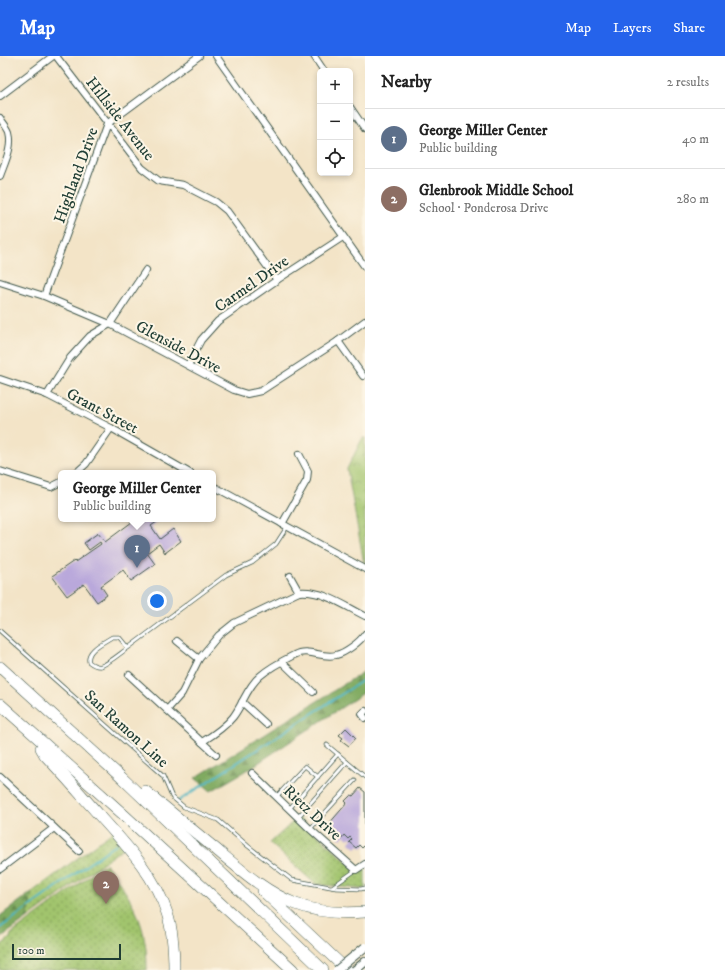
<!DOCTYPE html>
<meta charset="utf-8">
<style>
body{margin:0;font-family:"IM FELL DW Pica",serif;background:#f6f6f6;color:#222}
.controls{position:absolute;right:12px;top:12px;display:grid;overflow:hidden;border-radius:6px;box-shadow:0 2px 6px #0003}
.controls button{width:36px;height:36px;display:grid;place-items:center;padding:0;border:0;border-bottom:1px solid #e0e0e0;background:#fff;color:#222;font:20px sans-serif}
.scale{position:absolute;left:12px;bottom:10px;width:109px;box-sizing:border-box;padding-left:4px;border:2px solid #1f3d34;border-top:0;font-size:11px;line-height:14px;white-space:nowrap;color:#1f3d34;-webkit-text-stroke:3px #fcf5e5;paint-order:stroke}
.you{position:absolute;left:157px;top:545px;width:14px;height:14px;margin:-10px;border:3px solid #fff;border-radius:50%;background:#1a73e8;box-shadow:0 0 0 6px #1a73e833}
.badge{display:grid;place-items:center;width:26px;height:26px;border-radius:50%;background:#2563eb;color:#fff;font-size:13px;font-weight:700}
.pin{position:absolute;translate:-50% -33px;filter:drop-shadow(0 1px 2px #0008)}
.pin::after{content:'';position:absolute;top:21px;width:14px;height:12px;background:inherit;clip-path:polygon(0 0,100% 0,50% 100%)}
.popup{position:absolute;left:58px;top:414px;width:158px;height:52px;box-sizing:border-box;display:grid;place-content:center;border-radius:6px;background:#fff;filter:drop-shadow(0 1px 3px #0005);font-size:13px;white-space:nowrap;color:#767676}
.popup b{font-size:15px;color:#222}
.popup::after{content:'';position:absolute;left:50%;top:100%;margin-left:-8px;border:8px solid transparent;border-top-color:#fff}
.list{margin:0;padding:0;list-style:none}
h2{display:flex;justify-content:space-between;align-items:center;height:52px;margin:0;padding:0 16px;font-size:17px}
h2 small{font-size:13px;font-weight:400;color:#767676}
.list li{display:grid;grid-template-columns:26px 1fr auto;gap:12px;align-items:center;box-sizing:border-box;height:60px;padding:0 16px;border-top:1px solid #e0e0e0}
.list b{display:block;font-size:15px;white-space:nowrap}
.list p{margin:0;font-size:13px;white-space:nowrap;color:#767676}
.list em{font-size:13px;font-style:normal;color:#767676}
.icon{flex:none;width:22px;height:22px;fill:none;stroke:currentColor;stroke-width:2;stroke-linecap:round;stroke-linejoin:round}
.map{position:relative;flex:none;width:365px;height:914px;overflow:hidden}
header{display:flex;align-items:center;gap:24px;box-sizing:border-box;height:56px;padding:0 20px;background:#2563eb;color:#fff}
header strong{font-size:19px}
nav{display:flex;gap:22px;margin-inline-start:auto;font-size:14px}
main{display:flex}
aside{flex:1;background:#fff}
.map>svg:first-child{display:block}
</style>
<header>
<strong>Map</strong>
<nav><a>Map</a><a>Layers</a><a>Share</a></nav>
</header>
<main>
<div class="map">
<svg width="365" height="914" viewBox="0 0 365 914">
<defs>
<pattern id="grass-dots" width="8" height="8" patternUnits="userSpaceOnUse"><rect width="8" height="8" fill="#a1c46d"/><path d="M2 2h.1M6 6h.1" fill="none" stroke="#83a05a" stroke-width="1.8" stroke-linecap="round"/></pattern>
<pattern id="forest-firs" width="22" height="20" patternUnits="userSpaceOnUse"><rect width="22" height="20" fill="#80aa60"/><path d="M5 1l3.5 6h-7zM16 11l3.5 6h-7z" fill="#688c50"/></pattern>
<pattern id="park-crowns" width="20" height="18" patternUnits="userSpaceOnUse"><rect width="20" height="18" fill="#a1c46d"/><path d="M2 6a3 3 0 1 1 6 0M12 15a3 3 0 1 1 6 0" fill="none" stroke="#83a05a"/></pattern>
</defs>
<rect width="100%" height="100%" fill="#fcf5e5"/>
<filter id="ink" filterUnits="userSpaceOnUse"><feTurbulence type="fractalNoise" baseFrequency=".025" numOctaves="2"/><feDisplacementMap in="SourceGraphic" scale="8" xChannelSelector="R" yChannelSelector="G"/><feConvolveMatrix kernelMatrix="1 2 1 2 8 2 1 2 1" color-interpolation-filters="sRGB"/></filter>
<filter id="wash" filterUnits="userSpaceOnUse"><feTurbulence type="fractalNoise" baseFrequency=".012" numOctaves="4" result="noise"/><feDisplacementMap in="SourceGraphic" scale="16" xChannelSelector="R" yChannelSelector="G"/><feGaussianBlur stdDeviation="0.9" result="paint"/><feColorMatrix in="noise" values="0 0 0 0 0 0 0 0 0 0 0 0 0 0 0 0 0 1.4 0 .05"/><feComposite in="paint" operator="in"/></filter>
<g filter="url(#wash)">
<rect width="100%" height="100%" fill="#f3e4c7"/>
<g fill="url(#grass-dots)" stroke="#608050">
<path d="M298,761L356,814L365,808V832L361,833L315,828L270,787Z"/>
<path d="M114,775L127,789L27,863L32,836Z"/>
<path d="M106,808C133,845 147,866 147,914H0V890L10,882L11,878Z"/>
</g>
<g fill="url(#forest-firs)" stroke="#50744a">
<path d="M365,615V636L249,713L211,735L195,722Z"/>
<path d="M32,836L27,863L0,882V860Z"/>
</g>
<path fill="url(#park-crowns)" stroke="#608050" d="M365,381V513L347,413L362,383Z"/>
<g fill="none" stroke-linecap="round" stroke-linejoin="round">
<g stroke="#49b6c4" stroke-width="2">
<path d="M177,746L365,623"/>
<path d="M0,872L116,788"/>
</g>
</g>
<g id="blocks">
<g fill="#b9a8db">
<path d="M136,463H161L151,470L160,483L173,473L181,485L165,497L159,488L147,497L155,508L131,525L123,514L101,530L107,539L97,546L84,528L67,540L52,520L74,505L75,506L101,488L100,486L89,494L84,487L98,477L105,486Z"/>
<path d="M346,672L356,682L349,690L341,684L343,682L339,679Z"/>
<path d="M360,732L365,736V789L362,792L359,789L356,792L349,786L352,783L350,781L348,783L344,779L341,783L333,776L334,775L328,769L347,747L345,745L351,739L353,740Z"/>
</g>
</g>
</g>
<g filter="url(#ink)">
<use href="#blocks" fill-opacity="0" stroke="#3f564a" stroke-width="1"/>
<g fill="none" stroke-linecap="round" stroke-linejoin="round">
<defs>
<g id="lane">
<path d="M0,575L163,720L172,741L184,751L218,764L248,790L292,824L336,832L361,833L365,832"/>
<path d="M128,592L119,581H112C103,587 86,594 89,606C93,609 97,611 101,610C108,608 122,596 128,592L226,519L252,507L276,488L287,471"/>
<path d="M327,689L365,721"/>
<path d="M277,740L305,710L318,721"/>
<path d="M289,753L338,698"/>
<path d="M298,761L347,706"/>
<path d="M310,773L355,724"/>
<path d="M332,831L356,814"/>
</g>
<g id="street">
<path d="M56,0L142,112L159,125L183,129L216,146L227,155L277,224"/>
<path d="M216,0L365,211"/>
<path d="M314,0L324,15"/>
<path d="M0,40L53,0"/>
<path d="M350,51L365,73"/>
<path d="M0,62C3,67 7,71 9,76C13,91 5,106 0,120"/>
<path d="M0,226L44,240L110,268L234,334L247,338L261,335L338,285L365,265"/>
<path d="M44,240L107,68L199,0"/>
<path d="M338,285L363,320"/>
<path d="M188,309L201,284L218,265L277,224L343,181"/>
<path d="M0,323L47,339L111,372L190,417"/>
<path d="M47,339L70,302L90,280L110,268L146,214"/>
<path d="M0,415L51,431L61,426"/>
<path d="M76,417L86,408L111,372"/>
<path d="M213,430L365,513"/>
<path d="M282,468L307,424L308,415L299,398"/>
<path d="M290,520L299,536"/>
<path d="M177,585L199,603"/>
<path d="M282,606L313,636"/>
<path d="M129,619L216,699"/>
<path d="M242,646L266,668"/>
<path d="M167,654L182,637L199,603L219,579L234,567L299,536C323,534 345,550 365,560"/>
<path d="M365,655L362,658L365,662"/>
<path d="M202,686C213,679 225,671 233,661C243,648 247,631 260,620C268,613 284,604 294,599C308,591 321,603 336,599C345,597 360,586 365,578"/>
<path d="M252,717L310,773L356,814L365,808"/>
<path d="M0,721L79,795"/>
<path d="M0,813L54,772"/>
</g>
<path id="secondary" d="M355,914L365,906"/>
<g id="highway">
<path d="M0,611L121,721L323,914"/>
<path d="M0,648L124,759L293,914"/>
<path d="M41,692L45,699C64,719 82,740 100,760C126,789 155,819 167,857C173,875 174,895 174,914"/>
<path d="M145,735C169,755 194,775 218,795C242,815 267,837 296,848C319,857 341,858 365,856"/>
<path d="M263,835L347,914"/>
</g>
</defs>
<use href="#lane" stroke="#3f564a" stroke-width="4.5"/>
<use href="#street" stroke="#3f564a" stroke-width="8"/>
<use href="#secondary" stroke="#3f564a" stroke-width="10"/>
<use href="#highway" stroke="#3f564a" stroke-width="12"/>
<use href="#lane" stroke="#fff" stroke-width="3"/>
<use href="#street" stroke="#fff" stroke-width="6"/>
<use href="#secondary" stroke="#fff" stroke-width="8"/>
<use href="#highway" stroke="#fff" stroke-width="11"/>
<defs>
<path id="secondary-bridge" d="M337,914L365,891"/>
</defs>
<use href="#secondary-bridge" stroke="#3f564a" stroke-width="10" stroke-linecap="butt"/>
<use href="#secondary-bridge" stroke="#fff" stroke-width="8"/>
</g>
</g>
<g text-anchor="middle" stroke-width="4" stroke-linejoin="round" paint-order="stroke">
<g font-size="16" fill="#1f3d34" stroke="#fcf5e5">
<text transform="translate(121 62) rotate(52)" y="6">Hillside Avenue</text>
<text transform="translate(75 119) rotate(-70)" y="6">Highland Drive</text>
<text transform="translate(251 227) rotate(-35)" y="6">Carmel Drive</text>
<text transform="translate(179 290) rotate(28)" y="6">Glenside Drive</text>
<text transform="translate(103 354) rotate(28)" y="6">Grant Street</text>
<text transform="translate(127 672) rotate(42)" y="6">San Ramon Line</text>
<text transform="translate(313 756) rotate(43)" y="6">Rietz Drive</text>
</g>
</g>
</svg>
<div class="controls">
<button>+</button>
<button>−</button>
<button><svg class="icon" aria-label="locate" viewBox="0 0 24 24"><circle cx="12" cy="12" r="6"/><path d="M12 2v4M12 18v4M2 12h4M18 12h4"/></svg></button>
</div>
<div class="scale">100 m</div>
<div class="you"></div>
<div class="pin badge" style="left:137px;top:512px;background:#5c6f8a">1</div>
<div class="popup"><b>George Miller Center</b>Public building</div>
<div class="pin badge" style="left:106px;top:848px;background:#8d6e63">2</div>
</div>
<aside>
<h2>Nearby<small>2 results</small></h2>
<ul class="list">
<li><span class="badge" style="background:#5c6f8a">1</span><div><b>George Miller Center</b><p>Public building</p></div><em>40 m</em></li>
<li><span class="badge" style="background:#8d6e63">2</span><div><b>Glenbrook Middle School</b><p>School · Ponderosa Drive</p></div><em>280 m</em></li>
</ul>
</aside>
</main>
